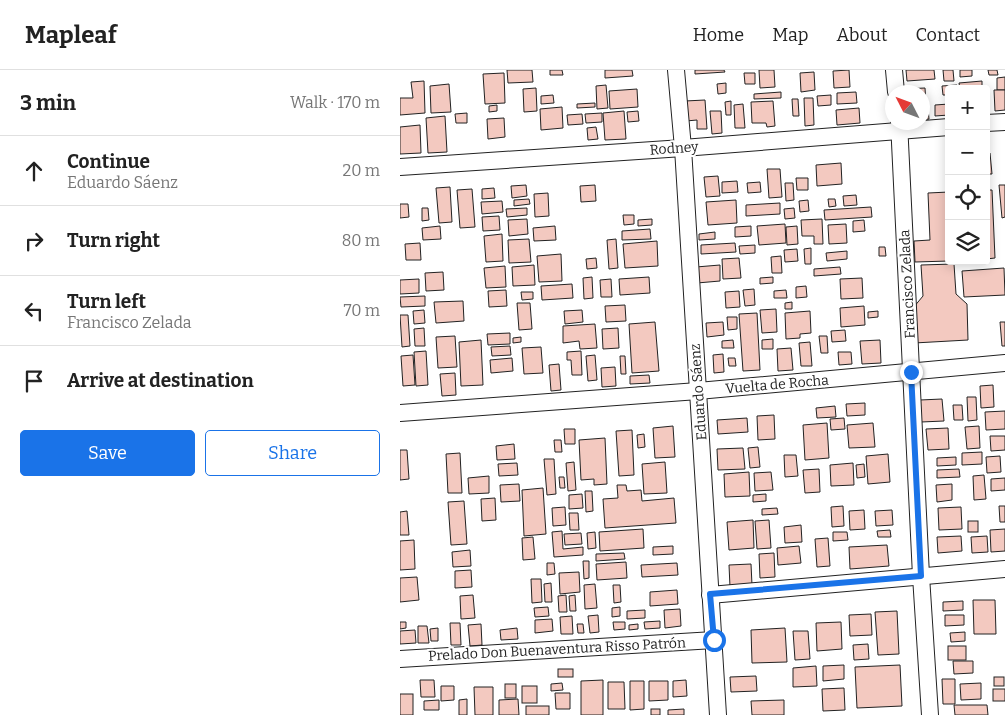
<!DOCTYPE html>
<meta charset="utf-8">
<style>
body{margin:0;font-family:Bitter,serif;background:#f2f2f2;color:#222}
.controls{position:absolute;right:15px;top:15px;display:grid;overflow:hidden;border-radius:5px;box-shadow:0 2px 12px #0003}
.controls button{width:45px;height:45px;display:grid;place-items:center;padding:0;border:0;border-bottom:1px solid #e0e0e0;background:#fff;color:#222;font:25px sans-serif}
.compass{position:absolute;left:485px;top:15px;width:45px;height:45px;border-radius:50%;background:#fff;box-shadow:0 2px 12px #0003;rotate:312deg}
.stop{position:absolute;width:15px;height:15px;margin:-11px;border:4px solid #1a73e8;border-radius:50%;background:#fff}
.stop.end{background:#1a73e8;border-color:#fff;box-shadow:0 1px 5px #0008}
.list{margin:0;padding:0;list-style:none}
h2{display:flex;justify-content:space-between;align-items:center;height:65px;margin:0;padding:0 20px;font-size:21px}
h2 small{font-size:16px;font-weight:400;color:#767676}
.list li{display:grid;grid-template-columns:32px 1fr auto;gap:15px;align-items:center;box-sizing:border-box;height:70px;padding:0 20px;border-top:1px solid #e0e0e0}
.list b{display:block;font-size:19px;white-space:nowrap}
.list p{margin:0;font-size:16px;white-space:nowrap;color:#767676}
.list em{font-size:16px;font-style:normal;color:#767676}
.actions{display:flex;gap:10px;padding:15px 20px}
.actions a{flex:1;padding:11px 0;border:1px solid #1a73e8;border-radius:5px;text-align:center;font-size:18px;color:#1a73e8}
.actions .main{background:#1a73e8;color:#fff}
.icon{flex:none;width:28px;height:28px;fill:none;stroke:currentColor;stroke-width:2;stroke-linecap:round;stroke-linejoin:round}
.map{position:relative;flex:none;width:605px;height:645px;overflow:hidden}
header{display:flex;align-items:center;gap:30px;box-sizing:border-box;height:70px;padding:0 25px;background:#fff;border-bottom:1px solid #e0e0e0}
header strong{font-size:24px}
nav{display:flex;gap:28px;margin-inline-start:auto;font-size:18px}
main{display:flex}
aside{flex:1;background:#fff}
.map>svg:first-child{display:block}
</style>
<header>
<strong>Mapleaf</strong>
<nav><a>Home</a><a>Map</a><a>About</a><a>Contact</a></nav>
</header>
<main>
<aside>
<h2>3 min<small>Walk · 170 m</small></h2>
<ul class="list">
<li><svg class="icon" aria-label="ahead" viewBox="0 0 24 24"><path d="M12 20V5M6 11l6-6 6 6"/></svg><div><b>Continue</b><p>Eduardo Sáenz</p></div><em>20 m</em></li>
<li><svg class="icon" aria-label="right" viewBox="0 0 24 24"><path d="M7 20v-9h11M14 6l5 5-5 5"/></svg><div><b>Turn right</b></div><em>80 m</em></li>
<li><svg class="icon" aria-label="left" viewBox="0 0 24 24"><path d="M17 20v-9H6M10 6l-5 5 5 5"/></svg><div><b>Turn left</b><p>Francisco Zelada</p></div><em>70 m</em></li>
<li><svg class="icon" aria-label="arrive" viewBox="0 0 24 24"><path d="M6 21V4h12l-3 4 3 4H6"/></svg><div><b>Arrive at destination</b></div></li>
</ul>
<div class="actions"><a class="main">Save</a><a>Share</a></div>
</aside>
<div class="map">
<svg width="605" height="645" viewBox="0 0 605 645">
<rect width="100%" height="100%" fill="#fff"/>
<g fill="#f3c9c0" stroke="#222">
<path d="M107,0H132L133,12L108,13Z"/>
<path d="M150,0H162L163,5H150Z"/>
<path d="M205,0H232L233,6L205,8Z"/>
<path d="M295,0H324L325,2L295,4Z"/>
<path d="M359,0H374L375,17L360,18Z"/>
<path d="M449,0L450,17L434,18L433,1Z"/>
<path d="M506,0H534L535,9L507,11Z"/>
<path d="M543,0H553L554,11H544Z"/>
<path d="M560,0H572V6L560,7Z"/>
<path d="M588,0H597L598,5H589Z"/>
<path d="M414,2L415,20L401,22L400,3Z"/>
<path d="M104,3L105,33L85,34L83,4Z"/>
<path d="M344,3H355V14H345Z"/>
<path d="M605,7V20H597V8Z"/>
<path d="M24,11L25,43L0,45V28H13L11,12Z"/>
<path d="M582,11V19H560L559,13Z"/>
<path d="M326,13V23L318,24L317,14Z"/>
<path d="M49,14L51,42L31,43L30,16Z"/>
<path d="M206,15L208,38L197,39L196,16Z"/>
<path d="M557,15V19H549V25H543L542,16Z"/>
<path d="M136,18L137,41L124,42L123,19Z"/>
<path d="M525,18L526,34H522V22H503V19Z"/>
<path d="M237,19L238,37L210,39L209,21Z"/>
<path d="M594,20H605V40L595,41Z"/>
<path d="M381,22V28L354,29V24Z"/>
<path d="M456,22L457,33L437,34V23Z"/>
<path d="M153,25L154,33L141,34V26Z"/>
<path d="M431,25V35L418,36L417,26Z"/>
<path d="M404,28H413L414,55L405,56Z"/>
<path d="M392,29H398L399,46H393Z"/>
<path d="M305,30L307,59H297V50L286,51L285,31Z"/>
<path d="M331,31V45H326L325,32Z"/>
<path d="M373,31L375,56L367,57L366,53H352L351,32Z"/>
<path d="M195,33V37L177,38V34Z"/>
<path d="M343,34L345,58H335L334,35Z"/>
<path d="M549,34V45L535,46V35Z"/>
<path d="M97,35V41L89,42V36Z"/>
<path d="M162,37L163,58L141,60L140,39Z"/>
<path d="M459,38L460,53L437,55L436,40Z"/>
<path d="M528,38L529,49L522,50V39Z"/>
<path d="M224,41L226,69L205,70L203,43Z"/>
<path d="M238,41L239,51L228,52L227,42Z"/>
<path d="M310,41H321L322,63L312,64Z"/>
<path d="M67,43V53H56L55,44Z"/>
<path d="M202,43V52L186,53L185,44Z"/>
<path d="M182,44L183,54L168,55L167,45Z"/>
<path d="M45,46L47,82L28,83L26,48Z"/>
<path d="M104,48L105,67L88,69L87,49Z"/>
<path d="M20,55L21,83L0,84V57Z"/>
<path d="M196,57L198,69L188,70L187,58Z"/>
<path d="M590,83L592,104H586V84Z"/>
<path d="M441,93L442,114L417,116L416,95Z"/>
<path d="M367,99H380L382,127L369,128Z"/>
<path d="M318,106L320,126L306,127L304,107Z"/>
<path d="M396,108H408V120H397Z"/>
<path d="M337,111L338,122L322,123V112Z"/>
<path d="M360,112L361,122L348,123L347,113Z"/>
<path d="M385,113H393L394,130L386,131Z"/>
<path d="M126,115L127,126L112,128L111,116Z"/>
<path d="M195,115L196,131L181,132L180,116Z"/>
<path d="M599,115H605V147L602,148Z"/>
<path d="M50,117L52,152L39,153L36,118Z"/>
<path d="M94,118L95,128L82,129V119Z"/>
<path d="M72,119L75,157L60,158L57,120Z"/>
<path d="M586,120H592L595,188L586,189Z"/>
<path d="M549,122V191L515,192L514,171L530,170L528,123Z"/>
<path d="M148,123L149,146L135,147L134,124Z"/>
<path d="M456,125L457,135L444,136L443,126Z"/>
<path d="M129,129L130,134L114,136V130Z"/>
<path d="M428,129H435L436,136L429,137Z"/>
<path d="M336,130L337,153L308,155L306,132Z"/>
<path d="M408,130L409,141L400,142L399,131Z"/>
<path d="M102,131L103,142L82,144L81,132Z"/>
<path d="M380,133V144L346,146V135Z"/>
<path d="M0,134H8L9,147L0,148Z"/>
<path d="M471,137L472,147L425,150L424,140Z"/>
<path d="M22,138H28L29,150L22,151Z"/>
<path d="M127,138V145L107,147L106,139Z"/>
<path d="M394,138L395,148L385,149L384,139Z"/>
<path d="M223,145H234V154L224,155Z"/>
<path d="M99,146L100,160L83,161L82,147Z"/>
<path d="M127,149L128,164L109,166L108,150Z"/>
<path d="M252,149V155L238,156V150Z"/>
<path d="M422,149L423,174H414V166H402L401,150Z"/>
<path d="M464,150L465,161L453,162V151Z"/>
<path d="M385,154L386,173L359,175L357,156Z"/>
<path d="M446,154L447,173L429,174L428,155Z"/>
<path d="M40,156L41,169L23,170L22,158Z"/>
<path d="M155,156L156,170L134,171L133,158Z"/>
<path d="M351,156V166L335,167V157Z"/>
<path d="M397,156L398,174L387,175L386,157Z"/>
<path d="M250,159L251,169L222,170V161Z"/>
<path d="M315,162V169L299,170V164Z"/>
<path d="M102,164L103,191L86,192L84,166Z"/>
<path d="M129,169L131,192L109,193L108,170Z"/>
<path d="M216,169L218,198L209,199L207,170Z"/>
<path d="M257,171L258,196L225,198L223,174Z"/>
<path d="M20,173L21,190H6L5,174Z"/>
<path d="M335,173L336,182L301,184V175Z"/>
<path d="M355,175V183L340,184L339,176Z"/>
<path d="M479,177H485L486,186H479Z"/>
<path d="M411,178V194H405L404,179Z"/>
<path d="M397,179L398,191L385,192L384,180Z"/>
<path d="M447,181V189L427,191L426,183Z"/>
<path d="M161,184L162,211L139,212L137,186Z"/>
<path d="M381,186L382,203H372L371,187Z"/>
<path d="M196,188L197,198L187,199L186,189Z"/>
<path d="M339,188L341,208L323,209L322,189Z"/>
<path d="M554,194L556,224L567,234L568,270L514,273L513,238L523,226L521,195Z"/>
<path d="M134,195L135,215L113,216L112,197Z"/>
<path d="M320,195V211L297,213L296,197Z"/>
<path d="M105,196L106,217L86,218L84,198Z"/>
<path d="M440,197L441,204L414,206V199Z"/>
<path d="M604,198L605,225L564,227L562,201Z"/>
<path d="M43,202L44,220L26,221L25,203Z"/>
<path d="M192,207L193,228L184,229L183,208Z"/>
<path d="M249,207L250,223L220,225L219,209Z"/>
<path d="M373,207V213L360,214V208Z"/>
<path d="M462,208L463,228L441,229L440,209Z"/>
<path d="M19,209V223L0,224V210Z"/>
<path d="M211,209L212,227H201L200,210Z"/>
<path d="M172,214L173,228L142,230L141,216Z"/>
<path d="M406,216L407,227L396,228V217Z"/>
<path d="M354,219L355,235L345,236L343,220Z"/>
<path d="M106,220L107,236L89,237L88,221Z"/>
<path d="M386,220L387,228H374V221Z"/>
<path d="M339,221L340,237L326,238L325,222Z"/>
<path d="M121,222H133V229L122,230Z"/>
<path d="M25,226V236L1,237L0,227Z"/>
<path d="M63,231L64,251L36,253L34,232Z"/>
<path d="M392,232V239H385V233Z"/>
<path d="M117,233H130L132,259L119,260Z"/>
<path d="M225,235L226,251L206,252L205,236Z"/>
<path d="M464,236L465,255L441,257L440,238Z"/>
<path d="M376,239L377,262L362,263L360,240Z"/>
<path d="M24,240L25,253L14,254L13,241Z"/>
<path d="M182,240L183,252L165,254L164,241Z"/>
<path d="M410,241L411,263L400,264V268L386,269L385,243Z"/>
<path d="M478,241V247L468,248V242Z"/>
<path d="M357,243L360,300L343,301L339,244Z"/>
<path d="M0,245H8L10,276L2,277Z"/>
<path d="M327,247H337V259L328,260Z"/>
<path d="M255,252L259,301L232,303L229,254Z"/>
<path d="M323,252L324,265L307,267L306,253Z"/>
<path d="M600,252H605V276H602Z"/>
<path d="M195,254L197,278L180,279L179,271L163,273V256Z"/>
<path d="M24,258L25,276H15L14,259Z"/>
<path d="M218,258L219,278L203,279L202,259Z"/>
<path d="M445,260L446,271L432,272L431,261Z"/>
<path d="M110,263V274L88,275L87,264Z"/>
<path d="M55,266L57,297L38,298L36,267Z"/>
<path d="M419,266H427L428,283H421Z"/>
<path d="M121,267V272L113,273V268Z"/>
<path d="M373,269V279H362V270Z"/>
<path d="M81,270L83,315L61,316L59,272Z"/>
<path d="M333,270L334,278H322V271Z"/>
<path d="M480,270L481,293L462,294L460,271Z"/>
<path d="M410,272L412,296H401L399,273Z"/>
<path d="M110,276L111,285L92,286L91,277Z"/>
<path d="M141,277L143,303L124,304L122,278Z"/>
<path d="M391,278L393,300L378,301L377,279Z"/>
<path d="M26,281L28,315L16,316L14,282Z"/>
<path d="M181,281L182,305H172L171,290H167V282Z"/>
<path d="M438,282H451L452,294L439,295Z"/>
<path d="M323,284L324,302L314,303L313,285Z"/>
<path d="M13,285L15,315L3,316L1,286Z"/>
<path d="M195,285L197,310L188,311L186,286Z"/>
<path d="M220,286H225L226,304H221Z"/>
<path d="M112,288L113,301L91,303L90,290Z"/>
<path d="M328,288H335L336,296H329Z"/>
<path d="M159,294L161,320L151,321L149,295Z"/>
<path d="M215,297L216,316L202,317L201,298Z"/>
<path d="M55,303L56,325L42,326L40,304Z"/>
<path d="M249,305L250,313L230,314V306Z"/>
<path d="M593,315L594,337L581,338L580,316Z"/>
<path d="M567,327H576L577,350L568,351Z"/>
<path d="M542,329L544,351L521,352L520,330Z"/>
<path d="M465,333V345L447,346L446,334Z"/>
<path d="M553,335H562L563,350H554Z"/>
<path d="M435,336L436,347L417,348L416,338Z"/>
<path d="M605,341V359L586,360L585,342Z"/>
<path d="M374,345L375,369L358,370L357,346Z"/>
<path d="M347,348L348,362L318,364L317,350Z"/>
<path d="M444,348L445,359L431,360L430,349Z"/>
<path d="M427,353L429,388L405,390L403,355Z"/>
<path d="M473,353L475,377L449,378L447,355Z"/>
<path d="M273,356L275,387L255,388L253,358Z"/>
<path d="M579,356L580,378L567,379L565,357Z"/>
<path d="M548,358L549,379L528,380L526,359Z"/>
<path d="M164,359H175V374H165Z"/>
<path d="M232,360L234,405L219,406L216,361Z"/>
<path d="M244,364L245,377L238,378L237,365Z"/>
<path d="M590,366H605V380L591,381Z"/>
<path d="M205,368L207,414L194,415V409L181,410L179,370Z"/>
<path d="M154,370H161L162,382H155Z"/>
<path d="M114,374L115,389L97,390L96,376Z"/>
<path d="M358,377L360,397L350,398L348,378Z"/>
<path d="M343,378L345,399L318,400L317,379Z"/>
<path d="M0,380H7L9,409L0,410Z"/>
<path d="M582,382V394L562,395V383Z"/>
<path d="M60,383L62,423H48L46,384Z"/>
<path d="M488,384L490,412L468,414L466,386Z"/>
<path d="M384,385H396L398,406L385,407Z"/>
<path d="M600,386L601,402L587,403L586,387Z"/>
<path d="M556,387V395L537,396V388Z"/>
<path d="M144,389H154L156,424L147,425Z"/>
<path d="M174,392L176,420L168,421L166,393Z"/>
<path d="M265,392L267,423L244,424L242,394Z"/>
<path d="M117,393L118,405L99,406L98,394Z"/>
<path d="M453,393L454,415L431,416L430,395Z"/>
<path d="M464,394L465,407L457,408L456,395Z"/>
<path d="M419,399L420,422L405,423L403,400Z"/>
<path d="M559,399L560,407L537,408V400Z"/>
<path d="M349,402L350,426L325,427L324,404Z"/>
<path d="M371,402L373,420L355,421L354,403Z"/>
<path d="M584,405L586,429L574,430L573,406Z"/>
<path d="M89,406V423L69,424L68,408Z"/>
<path d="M159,407H164L165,418H160Z"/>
<path d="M605,408V420L591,421V409Z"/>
<path d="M119,414L120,431L101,432L100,415Z"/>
<path d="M552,414V430L537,432L536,415Z"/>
<path d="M217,415H226L227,421L241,420L242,431L274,428L276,453L205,458L203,429L218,428Z"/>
<path d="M143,418L146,464L124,466L122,420Z"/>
<path d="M185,421H192L193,441L186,442Z"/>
<path d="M182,424L183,438L169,439V425Z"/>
<path d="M366,424V431L353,432V425Z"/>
<path d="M95,428L96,450L82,451L81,429Z"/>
<path d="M64,431L67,474L51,475L48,432Z"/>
<path d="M443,436L444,456L432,457L431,437Z"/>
<path d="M599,436H605V452H600Z"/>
<path d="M165,437L166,455L153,456L152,438Z"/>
<path d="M561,437L562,459L539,460L538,438Z"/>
<path d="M377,438L378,444L362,445V439Z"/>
<path d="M464,440L465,459L450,460L449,441Z"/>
<path d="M492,440L493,455L476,456L475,441Z"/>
<path d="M7,441L9,465H0V442Z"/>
<path d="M169,443H178L179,460H170Z"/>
<path d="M353,450L354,478L329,480L327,452Z"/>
<path d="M369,450L371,478L357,479L355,451Z"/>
<rect x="568" y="451" width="10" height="11"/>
<path d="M401,455L402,472L385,473L384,457Z"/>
<path d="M243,459L244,478L200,481L199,462Z"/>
<path d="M605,459V481L591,482L590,460Z"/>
<path d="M490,460L491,467H478L477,461Z"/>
<path d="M162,461L163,479L183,477V485L154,487L152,462Z"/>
<path d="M195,462L196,478L188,479L187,463Z"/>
<path d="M433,462H447L448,470L433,471Z"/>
<path d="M181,463L182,474L165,475L164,464Z"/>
<path d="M561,466L562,481L538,483L537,467Z"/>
<path d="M587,466L588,482L572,483L571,467Z"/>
<path d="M133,467L135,489L123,490L122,468Z"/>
<path d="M428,468L430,496L417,497L415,469Z"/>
<path d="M14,470L15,499L0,500V471Z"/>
<path d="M487,475L489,496L450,499L449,477Z"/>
<path d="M273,476V484L253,485V477Z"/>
<path d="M399,476L401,493L378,495L377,478Z"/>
<path d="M70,480L71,496L53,497L52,482Z"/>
<path d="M224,483L225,489L196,491V484Z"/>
<path d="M374,483L375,507L360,508L359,484Z"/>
<path d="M183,491H189V508L184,509Z"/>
<path d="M226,492L227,508L197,510L196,494Z"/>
<path d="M147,493H154L155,504L147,505Z"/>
<path d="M277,493L278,505L242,507L241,495Z"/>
<path d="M351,494L352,515L330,517L329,495Z"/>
<path d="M71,500L72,517L55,518V501Z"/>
<path d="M179,502L180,522L160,524L159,503Z"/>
<path d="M17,507L19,530L0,532V508Z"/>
<path d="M131,509H141L142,532L132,533Z"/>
<path d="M151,513L152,532H145L144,514Z"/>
<path d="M195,514L197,538L185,539L184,515Z"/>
<path d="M213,515H220L221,532L214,533Z"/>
<path d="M277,520L278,534L250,536V522Z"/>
<path d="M73,525L75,548L61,549L60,526Z"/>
<path d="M166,525L167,542H159L158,526Z"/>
<path d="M175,525L176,541H170L169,526Z"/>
<path d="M573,530H595L596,564H574Z"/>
<path d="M563,531V540L543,541V532Z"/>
<path d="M148,537L149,546L135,547L134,538Z"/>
<path d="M220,537V546L212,547V538Z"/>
<path d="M280,539L281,556L265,558L264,540Z"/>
<path d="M245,540V548L227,549V541Z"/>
<path d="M497,541L499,584L478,585L475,542Z"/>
<path d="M471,544L472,565L450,566L449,545Z"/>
<path d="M198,545L199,562L190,563L188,546Z"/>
<path d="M545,545H564V555L545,556Z"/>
<path d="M172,546L173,564H161L160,547Z"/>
<path d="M152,549L153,561L135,563V550Z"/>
<path d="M260,551V558L245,559L244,552Z"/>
<path d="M0,552H6V558L0,559Z"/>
<path d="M213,552H225V559L214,560Z"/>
<path d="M441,552L442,579L417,581L416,553Z"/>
<path d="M50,553H60L61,575H51Z"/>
<path d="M81,554L82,575L70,576L68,555Z"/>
<path d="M177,554H183L184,563H178Z"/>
<path d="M238,554V559L229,560V555Z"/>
<path d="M18,556H27L29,573H18Z"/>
<path d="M38,558V571H31L30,559Z"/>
<path d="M117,558L118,569L101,570L100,560Z"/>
<path d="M385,558L387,592L352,593L351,560Z"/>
<path d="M15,560L16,573L0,574V561Z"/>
<path d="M393,561H408L410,589L395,590Z"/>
<path d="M565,562V571L551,572L550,563Z"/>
<path d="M468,574L469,589L454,590L453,575Z"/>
<rect x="548" y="576" width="18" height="14"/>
<path d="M553,591H573V603L554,604Z"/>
<path d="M444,595V609L423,611V596Z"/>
<path d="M500,595L502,636L457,638L455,597Z"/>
<path d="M416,596L417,616L393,617V598Z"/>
<rect x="158" y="599" width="15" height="8"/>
<path d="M356,606L357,621L331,622L330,607Z"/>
<rect x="594" y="607" width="10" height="9"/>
<path d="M542,609H555V634H543Z"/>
<path d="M20,610H34L35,627H21Z"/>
<path d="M203,610V645H181V611Z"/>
<path d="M286,610L287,626L273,627V611Z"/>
<path d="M230,611H244V639L230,640Z"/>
<path d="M249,611H268V630L249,631Z"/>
<path d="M208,612H224L225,639H208Z"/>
<path d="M162,613L163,620L151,621V614Z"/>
<path d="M581,613V629L561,630L560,614Z"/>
<rect x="105" y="614" width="11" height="14"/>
<path d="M41,616H54V630L41,631Z"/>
<rect x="122" y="616" width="15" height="17"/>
<path d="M74,617H93V645H75Z"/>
<path d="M444,618L445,640L423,641L422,619Z"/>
<rect x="593" y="619" width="12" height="12"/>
<path d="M155,623H170V639H156Z"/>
<rect x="0" y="624" width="13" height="21"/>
<path d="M67,629V645H59V630Z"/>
<path d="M118,629L119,645H99V630Z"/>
<path d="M39,630V640H24V631Z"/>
<path d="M384,630V645H352L351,631Z"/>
<path d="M554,635H587L588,645H555Z"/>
<rect x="126" y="636" width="23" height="9"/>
<rect x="251" y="639" width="9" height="6"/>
<path d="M284,639V645H268V640Z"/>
</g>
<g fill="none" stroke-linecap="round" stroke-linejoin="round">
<defs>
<g id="street">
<path d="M276,0L283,78L318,645"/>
<path d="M494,0L496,22"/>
<path d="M499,52L521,506L530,645"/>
<path d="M586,53L605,52"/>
<path d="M0,97L283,78L549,57"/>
<path d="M0,343L298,321L605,293"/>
<path d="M310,525L605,499"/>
<path d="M0,589L314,570"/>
</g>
</defs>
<use href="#street" stroke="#222" stroke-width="18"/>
<use href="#street" stroke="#fff" stroke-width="16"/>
</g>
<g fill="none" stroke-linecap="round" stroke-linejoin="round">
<path stroke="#1a73e8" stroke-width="6" d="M314,570L310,524L521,506L511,302"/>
</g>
<g text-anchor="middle" stroke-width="4" stroke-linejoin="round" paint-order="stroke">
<g font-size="14" fill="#222" stroke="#fff">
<text transform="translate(274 78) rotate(-4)" y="5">Rodney</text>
<text transform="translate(507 214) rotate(-93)" y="5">Francisco Zelada</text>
<text transform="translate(377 314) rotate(-5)" y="5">Vuelta de Rocha</text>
<text transform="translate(298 322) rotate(-94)" y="5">Eduardo Sáenz</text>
<text transform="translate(157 579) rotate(-3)" y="5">Prelado Don Buenaventura Risso Patrón</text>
</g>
</g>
</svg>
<div class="controls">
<button>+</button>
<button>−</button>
<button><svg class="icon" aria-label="locate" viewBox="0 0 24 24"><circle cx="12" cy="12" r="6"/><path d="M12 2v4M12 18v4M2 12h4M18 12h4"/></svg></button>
<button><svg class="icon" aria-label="layers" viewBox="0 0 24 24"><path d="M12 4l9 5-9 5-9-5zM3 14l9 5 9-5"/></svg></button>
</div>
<svg class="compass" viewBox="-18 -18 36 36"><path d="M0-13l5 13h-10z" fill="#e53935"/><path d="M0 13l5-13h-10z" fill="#767676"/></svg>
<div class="stop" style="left:314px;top:570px"></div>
<div class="stop end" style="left:511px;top:302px"></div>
</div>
</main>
